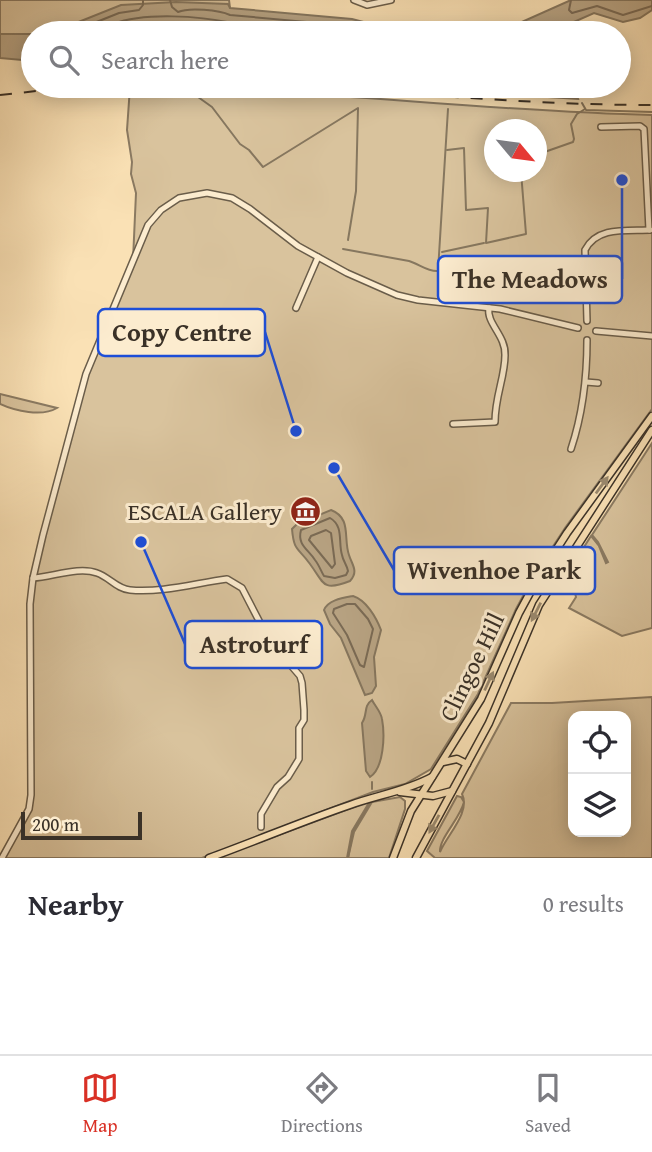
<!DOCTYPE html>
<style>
body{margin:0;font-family:"Gentium Book Plus",serif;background:#f7f7f7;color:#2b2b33}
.controls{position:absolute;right:21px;bottom:21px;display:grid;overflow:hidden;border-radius:14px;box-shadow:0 4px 18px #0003}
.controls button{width:63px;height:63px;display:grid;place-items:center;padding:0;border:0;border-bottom:2px solid #e1e1e2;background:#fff;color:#2b2b33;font:35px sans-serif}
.compass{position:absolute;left:484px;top:119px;width:63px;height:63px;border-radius:50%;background:#fff;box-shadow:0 4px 18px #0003;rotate:119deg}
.scale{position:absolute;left:21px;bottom:18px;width:121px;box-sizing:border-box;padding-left:7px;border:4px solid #3a3127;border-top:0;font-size:19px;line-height:24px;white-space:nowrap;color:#3a3127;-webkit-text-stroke:5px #fceccf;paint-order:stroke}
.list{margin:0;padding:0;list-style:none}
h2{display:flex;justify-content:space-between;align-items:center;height:91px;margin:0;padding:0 28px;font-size:30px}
h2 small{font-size:23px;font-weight:400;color:#7c7c81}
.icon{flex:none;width:38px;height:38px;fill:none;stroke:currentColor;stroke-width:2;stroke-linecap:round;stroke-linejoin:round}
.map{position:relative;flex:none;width:652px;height:858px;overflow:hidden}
.search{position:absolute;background:#fff;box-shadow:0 4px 18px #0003;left:21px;right:21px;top:21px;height:77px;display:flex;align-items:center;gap:18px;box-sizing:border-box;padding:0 24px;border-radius:38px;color:#7c7c81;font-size:26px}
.sheet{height:196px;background:#fff}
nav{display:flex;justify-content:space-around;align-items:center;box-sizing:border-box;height:98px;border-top:2px solid #e1e1e2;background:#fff;font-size:19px;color:#7c7c81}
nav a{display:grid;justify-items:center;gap:4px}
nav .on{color:#d93025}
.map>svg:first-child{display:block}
</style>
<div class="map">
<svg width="652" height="858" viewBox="0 0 652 858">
<rect width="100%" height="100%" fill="#fae1b5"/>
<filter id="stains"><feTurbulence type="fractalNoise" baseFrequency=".00286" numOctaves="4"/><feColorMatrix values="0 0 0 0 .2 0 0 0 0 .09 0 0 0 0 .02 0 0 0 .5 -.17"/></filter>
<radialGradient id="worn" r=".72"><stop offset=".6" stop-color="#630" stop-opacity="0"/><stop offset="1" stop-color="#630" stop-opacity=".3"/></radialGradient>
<g fill="#d9c39d" stroke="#8a7a62" stroke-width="2" fill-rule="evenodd">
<path d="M0,0H229L230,8L73,33H33V38L0,36Z"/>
<path d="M372,86H573L578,99Z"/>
<path d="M130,87C304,88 478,111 652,115V409L565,528L535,574L516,609L478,694L431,769L405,784L373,792L202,858H4L29,809L33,578L77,404L133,260L136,193L131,174L132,162L127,130ZM494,130H536V172H494Z"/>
<path d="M0,394L57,408C42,417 15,411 0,404Z"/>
<path d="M652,443V628L622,636L569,608L576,597L570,574L572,566L591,536L599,546L606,563L608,562L598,542L592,535Z"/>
<path d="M652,697V858H435L427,851L457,796L461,797L464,802C460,819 439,838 440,852C447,835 471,812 462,794L511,703H552ZM626,716V832H573V716Z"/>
<path d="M400,797L405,801V809L389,858H348L354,832L372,802Z"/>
<path d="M370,801L352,831L347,858H217Z"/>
</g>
<g fill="#b9a585" stroke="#86775f" stroke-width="2">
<path d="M571,0H652V10L640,18L623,22L594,13L549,33H497Z"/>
<path d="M176,2L228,4L230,8L352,19L406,33L245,31L172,24L130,26L102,33H39L66,27L121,5Z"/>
<path d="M0,34H33V61L0,58Z"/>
<path d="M331,510C352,518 343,538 349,555C352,565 359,571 350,581C322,592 324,583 310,564C298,547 294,552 292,529L297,524Z"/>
<path d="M353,596C366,600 376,617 381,630L374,657L376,686L372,693L365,695L341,638L330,624L324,610C328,600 342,598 353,596Z"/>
<path d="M372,700C375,706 381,712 382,719C385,735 384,768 370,777L366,771L362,723C368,714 363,706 372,700Z"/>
</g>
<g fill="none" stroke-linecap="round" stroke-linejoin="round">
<g stroke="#7a6b56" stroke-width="2">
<path d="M170,0L172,7L178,12C189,7 219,10 230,15L351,26L382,33"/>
<path d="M571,0L569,10L572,13L597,6L623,15L652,6"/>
<path d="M69,33L119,13L139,10L143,5V0"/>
<path d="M110,33L113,24C145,12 199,16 233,23L238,27L239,33"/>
<path d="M248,33V27L251,25L339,33"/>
<path d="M330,518C344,526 338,542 342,555C343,561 347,565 348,571L346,575L335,578L324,576C321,571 319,565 315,560C308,549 297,545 301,530Z"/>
<path d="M326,530L331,533L335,564L332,568L309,540L311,536Z"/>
<path d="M347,604H355L368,619L373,629L364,667L360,665L347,635L333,613L334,609Z"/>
</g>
<g stroke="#86775f" stroke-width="2">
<path d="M198,97L212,107L240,144L249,150L263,167L358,108L356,191L348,240"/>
<path d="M582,103L586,110L652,112"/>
<path d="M447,150L464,148L466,210L488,208L486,243L526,234L521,172"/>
<path d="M536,155L573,142L574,139L571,124L577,114L585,109"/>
<path d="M343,249L409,261C419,264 428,272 438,271L448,109"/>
<path d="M442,252L484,243"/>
<path d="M372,782V789"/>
<path d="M348,858L353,831L371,802"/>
</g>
<defs>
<g id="minor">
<path d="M354,0L367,5L391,0"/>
<path d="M601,127L640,126L644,129L649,230"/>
<path d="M296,308L318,257"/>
<path d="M587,321L585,250C597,226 627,231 650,230"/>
<path d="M596,331L652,336"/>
<path d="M586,382L598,383"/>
<path d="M453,424L495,422C495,396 505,377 505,355C506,336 486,323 489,308"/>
<path d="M571,449C583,413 587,378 587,340"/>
<path d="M33,578C52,577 79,566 97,573C109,577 117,589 130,590C162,593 196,583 227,579L242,588L269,640L300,676L302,683L304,710V720L299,728V759L288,777L277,787L261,814V827"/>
<path d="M2,858L29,809L31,795L30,604L33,578L43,535L86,374L148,225L161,210L179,198L207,193L232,198L250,209L298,246L347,273L397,295L418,300L500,309L578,328"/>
</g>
<g id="major">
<path d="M443,762L457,759L467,764"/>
<path d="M400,792L433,796L452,791"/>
<path d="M209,858C256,841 303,821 350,805C378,795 406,791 432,777"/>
<path d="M393,858L411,811L481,699L519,613L538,578L567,533L652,416"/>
<path d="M416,858L489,723L539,605L652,430"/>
</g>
</defs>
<use href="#minor" stroke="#6a5d4a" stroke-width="8"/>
<use href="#major" stroke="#3a3127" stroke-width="9"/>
<use href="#minor" stroke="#fceccf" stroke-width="5"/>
<use href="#major" stroke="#fae1b5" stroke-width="6"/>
<g stroke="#3a3127" stroke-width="2" stroke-dasharray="12 12" stroke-linecap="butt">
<path d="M279,86C404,92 527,105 652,105"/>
<path d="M0,95L83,86"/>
</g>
</g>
<defs><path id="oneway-solid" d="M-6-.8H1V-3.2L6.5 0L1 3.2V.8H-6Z" transform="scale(1.75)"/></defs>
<g fill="#9a896e">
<use href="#oneway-solid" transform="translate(602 485) rotate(-54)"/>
<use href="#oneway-solid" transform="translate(536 612) rotate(117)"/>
<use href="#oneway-solid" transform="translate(489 681) rotate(-65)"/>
<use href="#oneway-solid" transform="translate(434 824) rotate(119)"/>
</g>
<defs>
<symbol id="museum-disc" viewBox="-11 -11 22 22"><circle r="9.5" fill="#8f2418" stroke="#fceccf"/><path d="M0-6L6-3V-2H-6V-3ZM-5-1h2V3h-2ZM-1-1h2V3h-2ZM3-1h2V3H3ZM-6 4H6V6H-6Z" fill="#fff"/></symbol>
</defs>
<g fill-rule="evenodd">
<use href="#museum-disc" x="288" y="494" width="35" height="35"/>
</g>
<g text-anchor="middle" stroke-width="6" stroke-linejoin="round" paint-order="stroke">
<g font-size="24" fill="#3a3127" stroke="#fceccf" text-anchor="end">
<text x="282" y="520">ESCALA Gallery</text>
</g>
<g font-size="24" fill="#3a3127" stroke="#fceccf">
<text transform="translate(472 667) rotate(-64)" y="8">Clingoe Hill</text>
</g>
</g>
<path fill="none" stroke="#1d4ed8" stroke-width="2.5" d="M622 180L622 279M296 431L265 332M334 468L394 570M141 542L185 644"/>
<g fill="#1d4ed8" stroke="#fceccf" stroke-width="2.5">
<circle cx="622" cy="180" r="7"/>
<circle cx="296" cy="431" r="7"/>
<circle cx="334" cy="468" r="7"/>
<circle cx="141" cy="542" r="7"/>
</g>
<g fill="#fceccf" stroke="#1d4ed8" stroke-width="2.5">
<rect x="438" y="256" width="184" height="47" rx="7"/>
<rect x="98" y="309" width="167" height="47" rx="7"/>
<rect x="394" y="547" width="201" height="47" rx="7"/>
<rect x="185" y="621" width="137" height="47" rx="7"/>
</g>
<g font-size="26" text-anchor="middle" font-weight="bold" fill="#3a3127">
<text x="530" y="288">The Meadows</text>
<text x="182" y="341">Copy Centre</text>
<text x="494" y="579">Wivenhoe Park</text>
<text x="254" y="653">Astroturf</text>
</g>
<rect width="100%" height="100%" filter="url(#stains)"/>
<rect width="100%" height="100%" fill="url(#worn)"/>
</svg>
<div class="controls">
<button><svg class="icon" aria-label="locate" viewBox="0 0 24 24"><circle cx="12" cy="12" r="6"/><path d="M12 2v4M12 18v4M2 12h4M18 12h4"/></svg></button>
<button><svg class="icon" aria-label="layers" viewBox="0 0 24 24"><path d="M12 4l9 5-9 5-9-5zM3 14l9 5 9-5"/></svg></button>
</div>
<svg class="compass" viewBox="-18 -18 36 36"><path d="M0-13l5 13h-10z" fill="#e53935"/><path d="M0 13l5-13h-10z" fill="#7c7c81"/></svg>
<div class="scale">200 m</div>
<div class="search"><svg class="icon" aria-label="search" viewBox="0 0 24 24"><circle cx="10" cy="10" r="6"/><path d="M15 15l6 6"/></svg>Search here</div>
</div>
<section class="sheet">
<h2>Nearby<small>0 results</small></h2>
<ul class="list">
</ul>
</section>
<nav>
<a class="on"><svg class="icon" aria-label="map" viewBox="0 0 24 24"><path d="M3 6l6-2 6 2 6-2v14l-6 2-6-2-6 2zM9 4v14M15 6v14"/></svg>Map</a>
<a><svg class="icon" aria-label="directions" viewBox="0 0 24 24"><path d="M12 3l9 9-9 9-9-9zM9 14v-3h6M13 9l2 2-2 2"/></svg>Directions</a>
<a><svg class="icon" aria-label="saved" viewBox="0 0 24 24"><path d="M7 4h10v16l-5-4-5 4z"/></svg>Saved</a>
</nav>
